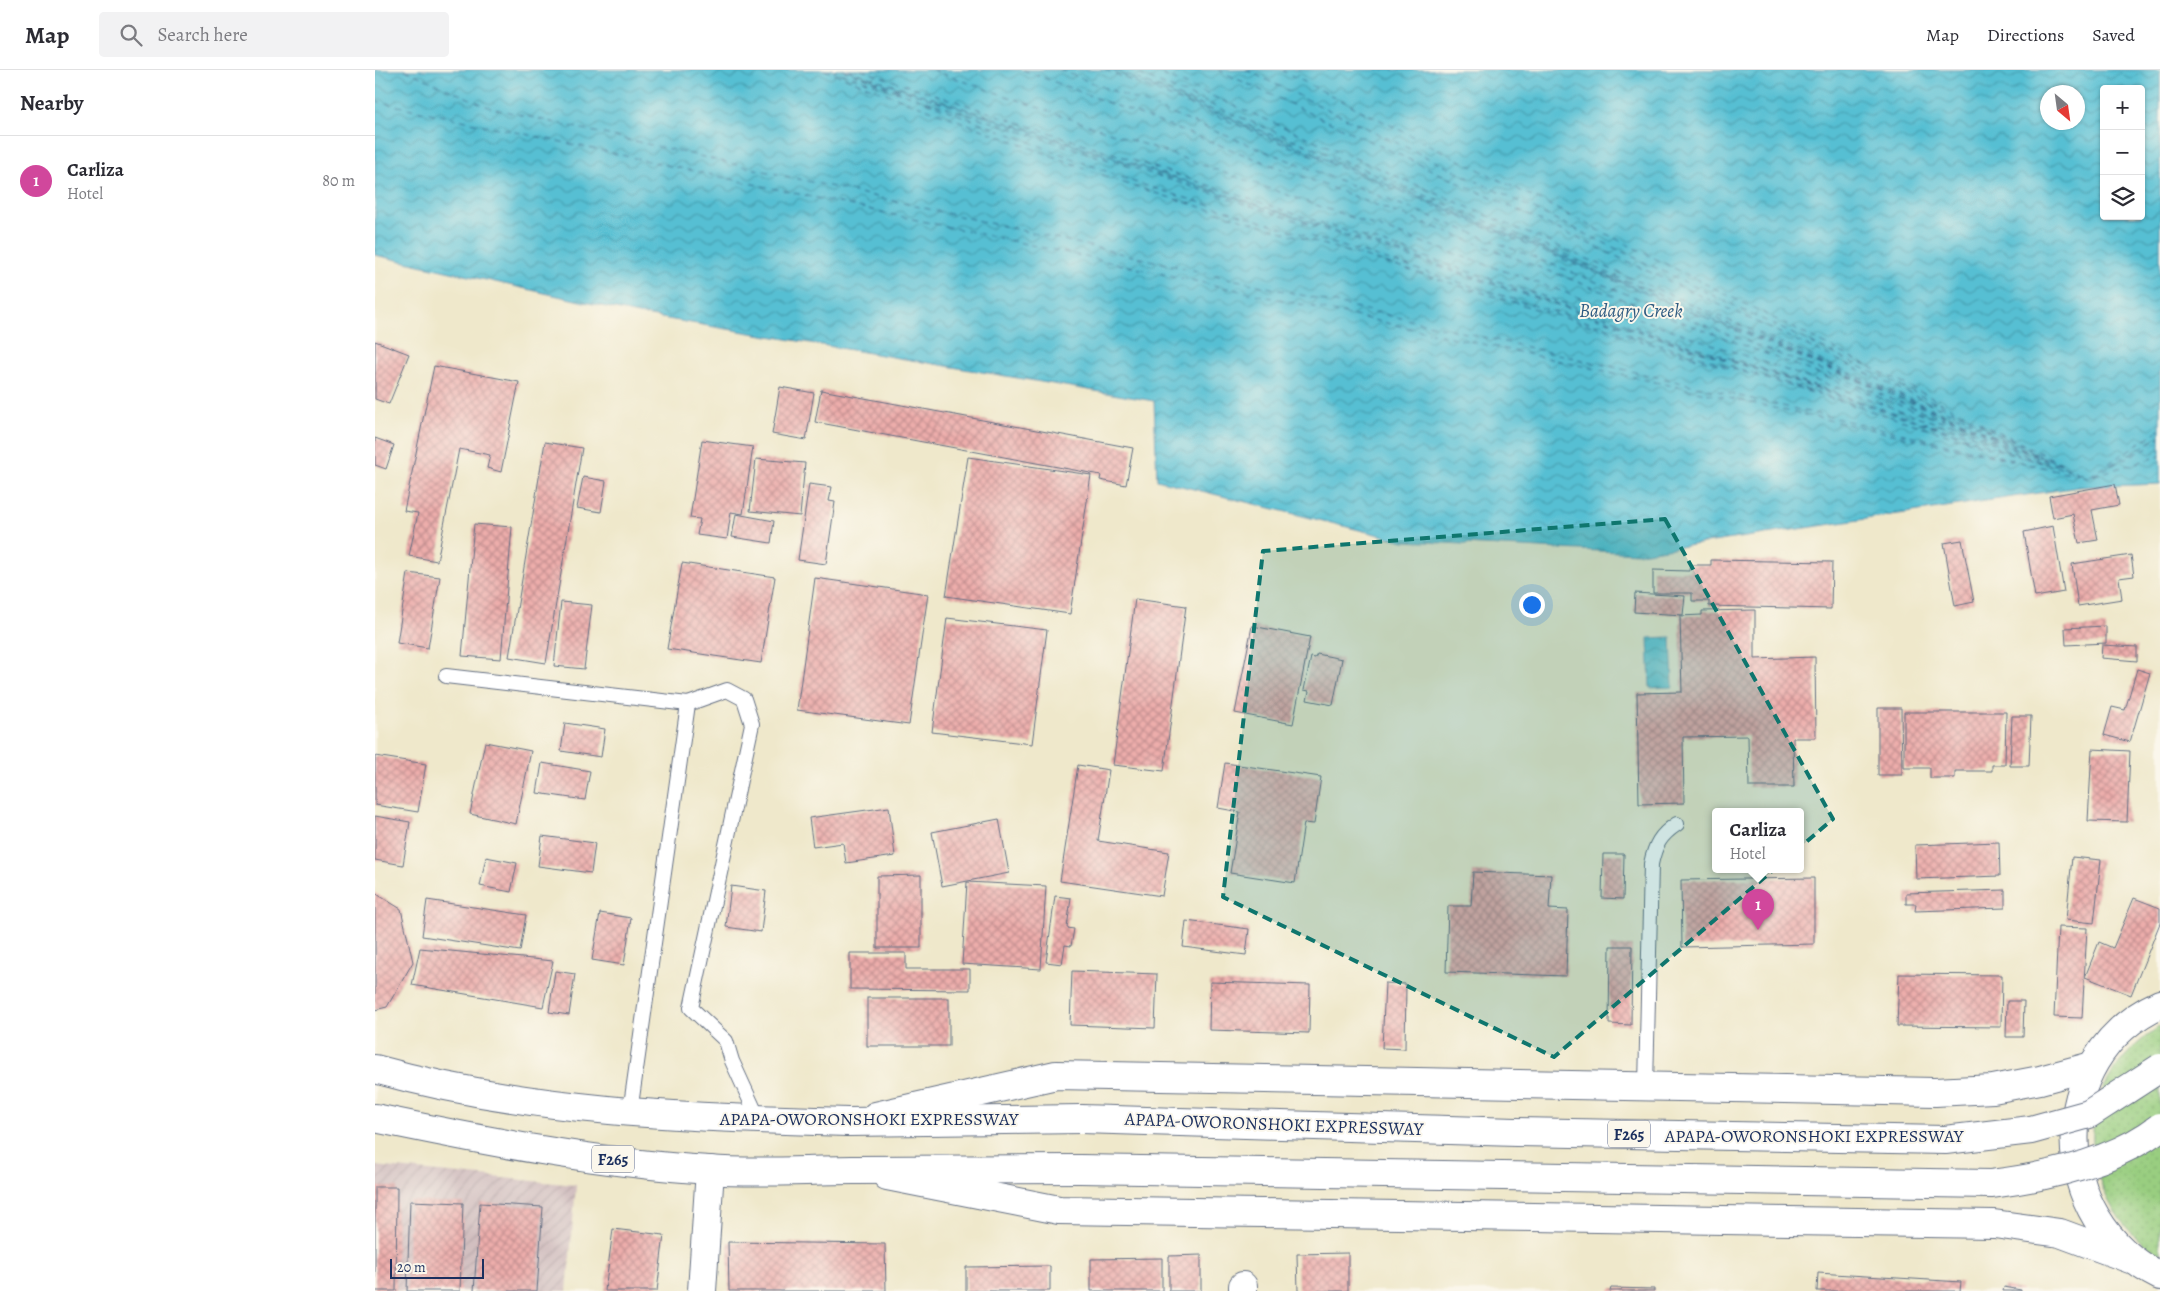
<!DOCTYPE html>
<meta charset="utf-8">
<style>
body{margin:0;font-family:Alegreya,serif;background:#f2f2f3;color:#2b2b33}
.controls{position:absolute;right:15px;top:15px;display:grid;overflow:hidden;border-radius:5px;box-shadow:0 1px 4px #0004}
.controls button{width:45px;height:45px;display:grid;place-items:center;padding:0;border:0;border-bottom:1px solid #e1e1e2;background:#fff;color:#2b2b33;font:25px sans-serif}
.compass{position:absolute;left:1665px;top:15px;width:45px;height:45px;border-radius:50%;background:#fff;box-shadow:0 1px 4px #0004;rotate:151deg}
.scale{position:absolute;left:15px;bottom:12px;width:94px;box-sizing:border-box;padding-left:5px;border:2px solid #1b2f5e;border-top:0;font-size:14px;line-height:18px;white-space:nowrap;color:#1b2f5e;-webkit-text-stroke:4px #fbf7ec;paint-order:stroke}
.you{position:absolute;left:1156px;top:534px;width:18px;height:18px;margin:-12px;border:4px solid #fff;border-radius:50%;background:#1a73e8;box-shadow:0 0 0 8px #1a73e833}
.badge{display:grid;place-items:center;width:32px;height:32px;border-radius:50%;background:#c8321e;color:#fff;font-size:16px;font-weight:700}
.pin{position:absolute;translate:-50% -41px;filter:drop-shadow(0 1px 2px #0008)}
.pin::after{content:'';position:absolute;top:26px;width:18px;height:15px;background:inherit;clip-path:polygon(0 0,100% 0,50% 100%)}
.popup{position:absolute;left:1337px;top:738px;width:92px;height:65px;box-sizing:border-box;display:grid;place-content:center;border-radius:5px;background:#fff;filter:drop-shadow(0 1px 4px #0005);font-size:16px;white-space:nowrap;color:#7c7c81}
.popup b{font-size:19px;color:#2b2b33}
.popup::after{content:'';position:absolute;left:50%;top:100%;margin-left:-10px;border:10px solid transparent;border-top-color:#fff}
.list{margin:0;padding:0;list-style:none}
h2{display:flex;justify-content:space-between;align-items:center;height:65px;margin:0;padding:0 20px;font-size:21px}
h2 small{font-size:16px;font-weight:400;color:#7c7c81}
.list li{display:grid;grid-template-columns:32px 1fr auto;gap:15px;align-items:center;box-sizing:border-box;height:90px;padding:0 20px;border-top:1px solid #e1e1e2}
.list b{display:block;font-size:19px;white-space:nowrap}
.list p{margin:0;font-size:16px;white-space:nowrap;color:#7c7c81}
.list em{font-size:16px;font-style:normal;color:#7c7c81}
.icon{flex:none;width:28px;height:28px;fill:none;stroke:currentColor;stroke-width:2;stroke-linecap:round;stroke-linejoin:round}
.map{position:relative;flex:none;width:1785px;height:1221px;overflow:hidden}
header{display:flex;align-items:center;gap:30px;box-sizing:border-box;height:70px;padding:0 25px;background:#fff;border-bottom:1px solid #e1e1e2}
header strong{font-size:24px}
nav{display:flex;gap:28px;margin-inline-start:auto;font-size:18px}
.search{width:350px;height:45px;background:#f2f2f3;display:flex;align-items:center;gap:12px;box-sizing:border-box;padding:0 18px;border-radius:5px;color:#7c7c81;font-size:19px}
main{display:flex}
aside{flex:1;background:#fff}
.map>svg:first-child{display:block}
</style>
<header>
<strong>Map</strong>
<div class="search"><svg class="icon" aria-label="search" viewBox="0 0 24 24"><circle cx="10" cy="10" r="6"/><path d="M15 15l6 6"/></svg>Search here</div>
<nav><a>Map</a><a>Directions</a><a>Saved</a></nav>
</header>
<main>
<aside>
<h2>Nearby<small></small></h2>
<ul class="list">
<li><span class="badge" style="background:#d1479c">1</span><div><b>Carliza</b><p>Hotel</p></div><em>80 m</em></li>
</ul>
</aside>
<div class="map">
<svg width="1785" height="1221" viewBox="0 0 1785 1221">
<defs>
<pattern id="industrial-furrows" width="10" height="10" patternUnits="userSpaceOnUse" patternTransform="scale(1.25)"><rect width="10" height="10" fill="#d2bfc0"/><path d="M-1 1l2-2M0 10L10 0M9 11l2-2" fill="none" stroke="#b4a4a7"/></pattern>
<pattern id="grass-dots" width="8" height="8" patternUnits="userSpaceOnUse" patternTransform="scale(1.25)"><rect width="8" height="8" fill="#99ce80"/><path d="M2 2h.1M6 6h.1" fill="none" stroke="#83b171" stroke-width="1.8" stroke-linecap="round"/></pattern>
<pattern id="water-waves" width="16" height="10" patternUnits="userSpaceOnUse" patternTransform="scale(1.25)"><rect width="16" height="10" fill="#56bfd3"/><path d="M0 5q4-4 8 0t8 0" fill="none" stroke="#469cae"/></pattern>
<pattern id="building-cross-hatch" width="8" height="8" patternUnits="userSpaceOnUse" patternTransform="scale(1.25)"><rect width="8" height="8" fill="#edadab"/><path d="M0 0l8 8M0 8l8-8" fill="none" stroke="#bf8d8e"/></pattern>
</defs>
<rect width="100%" height="100%" fill="#fbf7ec"/>
<filter id="ink" filterUnits="userSpaceOnUse"><feTurbulence type="fractalNoise" baseFrequency=".02" numOctaves="2"/><feDisplacementMap in="SourceGraphic" scale="10" xChannelSelector="R" yChannelSelector="G"/><feConvolveMatrix kernelMatrix="1 2 1 2 8 2 1 2 1" color-interpolation-filters="sRGB"/></filter>
<filter id="wash" filterUnits="userSpaceOnUse"><feTurbulence type="fractalNoise" baseFrequency=".0096" numOctaves="4" result="noise"/><feDisplacementMap in="SourceGraphic" scale="20" xChannelSelector="R" yChannelSelector="G"/><feGaussianBlur stdDeviation="1.12" result="paint"/><feColorMatrix in="noise" values="0 0 0 0 0 0 0 0 0 0 0 0 0 0 0 0 0 1.4 0 .05"/><feComposite in="paint" operator="in"/></filter>
<g filter="url(#wash)">
<rect width="100%" height="100%" fill="#efe8cb"/>
<path fill="url(#industrial-furrows)" d="M0,1096L201,1115L192,1221H0Z"/>
<path fill="url(#grass-dots)" stroke="#5a7e6f" d="M1785,956V1185C1727,1152 1698,1071 1733,1010C1746,987 1764,971 1785,956Z"/>
<g fill="url(#water-waves)" stroke="#387798" fill-rule="evenodd">
<path d="M0,0H1785V414L1704,417L1264,483L1029,471L782,410L779,331L263,244L0,185ZM1729,19H1766V146H1729ZM1672,22H1702V52H1672Z"/>
<path d="M1296,567L1298,617L1275,618L1273,568Z"/>
</g>
<g fill="none" stroke-linecap="round" stroke-linejoin="round">
<g stroke="#2d5a81" stroke-width="1" stroke-dasharray="6 5" stroke-linecap="butt">
<path d="M30,0L116,38L1637,389"/>
<path d="M449,0L757,116L1667,393"/>
<path d="M456,0L1704,404"/>
<path d="M467,0L1386,300"/>
<path d="M472,0L945,155"/>
<path d="M486,0L1475,328"/>
<path d="M557,0L1681,395"/>
<path d="M648,0L1645,381"/>
<path d="M685,0L1702,402"/>
<path d="M730,0L1662,385"/>
<path d="M736,0L1362,260"/>
<path d="M741,0L1254,214"/>
<path d="M754,0L1623,368"/>
<path d="M777,0L1664,385"/>
<path d="M843,0L1700,401"/>
<path d="M871,0L1652,377"/>
<path d="M906,0L1688,394"/>
<path d="M497,11L524,21"/>
<path d="M0,31L1713,407L1785,386"/>
<path d="M551,32L759,112L1488,337"/>
<path d="M1361,259L1514,323"/>
<path d="M1386,300L1485,332"/>
<path d="M1484,331L1596,368"/>
<path d="M1663,386L1673,390"/>
<path d="M1673,389L1685,394"/>
<path d="M1735,395L1785,367"/>
<path d="M1702,402L1710,405"/>
<path d="M1718,405L1785,371"/>
<path d="M1715,406L1785,359"/>
</g>
</g>
<g id="blocks">
<g fill="url(#building-cross-hatch)">
<path d="M0,271L34,284L14,334L0,329Z"/>
<path d="M59,296L144,312L126,402L112,398L115,385L84,379L62,491L34,486L43,443L29,441Z"/>
<path d="M405,317L439,323L431,370L397,364Z"/>
<path d="M446,320L758,378L751,415L725,410L726,405L440,352Z"/>
<path d="M0,368L19,375L11,399L0,395Z"/>
<path d="M327,370L378,377L368,444L356,442L352,469L322,465L325,449L315,448Z"/>
<path d="M170,372L207,378L171,593L134,587Z"/>
<path d="M593,387L716,405L695,544L571,526Z"/>
<path d="M381,389L430,393L425,446L375,441Z"/>
<path d="M208,407L231,411L226,442L202,438Z"/>
<path d="M434,414L457,417L454,431L460,432L451,494L423,490Z"/>
<path d="M1740,414L1744,435L1717,440L1723,470L1704,473L1698,444L1678,448L1674,426Z"/>
<path d="M361,444L399,451L396,473L357,467Z"/>
<path d="M99,454L137,457L126,589L87,586Z"/>
<path d="M1678,456L1689,522L1660,527L1649,462Z"/>
<path d="M1587,470L1599,532L1580,536L1569,473Z"/>
<path d="M1756,485L1759,506L1744,508L1747,529L1703,536L1697,494Z"/>
<path d="M1336,490L1457,492L1456,539L1334,536V531H1317V523H1278V500L1314,501L1315,495H1336Z"/>
<path d="M307,493L400,507L386,593L292,579Z"/>
<path d="M33,503L65,507L53,578L22,573Z"/>
<path d="M440,508L553,524L534,655L422,640Z"/>
<path d="M1260,523L1310,526L1308,545L1259,542Z"/>
<path d="M760,529L811,536L789,701L738,695Z"/>
<path d="M186,532L217,535L209,599L179,596Z"/>
<path d="M1380,540V589L1440,587L1441,668H1418L1419,717H1374L1373,666L1308,667L1309,733L1264,734L1262,623L1307,622L1305,546L1327,545V541Z"/>
<path d="M572,548L672,560L657,674L557,662Z"/>
<path d="M877,556L935,567L918,654L860,643Z"/>
<path d="M1731,556V573L1691,575L1690,558Z"/>
<path d="M1727,575L1762,577V591L1726,588Z"/>
<path d="M942,584L967,589L958,635L932,630L934,621L929,620L936,587L940,588Z"/>
<path d="M1762,599L1775,603L1755,672L1729,665L1737,637L1750,640Z"/>
<path d="M1503,638H1526L1527,705H1503Z"/>
<path d="M1529,642H1631L1630,695H1617V701H1580V708H1555V698H1529Z"/>
<path d="M1637,646H1656L1654,696H1635Z"/>
<path d="M190,653L230,659L226,687L186,681Z"/>
<path d="M110,672L156,681L141,754L95,744Z"/>
<path d="M1717,679L1755,681L1752,752L1713,751Z"/>
<path d="M0,686L51,694L43,742L0,735Z"/>
<path d="M167,693L215,701L210,730L162,723Z"/>
<path d="M850,693L946,707L939,754L929,753L920,813L855,803L865,742L843,738Z"/>
<path d="M703,695L734,700L723,771L794,782L787,826L685,811Z"/>
<path d="M514,737L520,786L471,793L468,773L438,777L434,748Z"/>
<path d="M0,746L35,752L28,795L0,790Z"/>
<path d="M624,749L634,803L567,816L557,762Z"/>
<path d="M167,766L220,773L216,803L163,796Z"/>
<path d="M1624,772L1625,806L1541,809L1540,775Z"/>
<path d="M1228,784H1249L1248,829L1227,828Z"/>
<path d="M111,787L142,793L136,822L105,816Z"/>
<path d="M1697,787L1726,790L1719,853L1691,850Z"/>
<path d="M1098,802L1176,805L1174,839L1193,840L1191,906L1071,902L1073,836H1096Z"/>
<path d="M546,805V878H502V806Z"/>
<path d="M1439,808V874L1307,877L1306,810Z"/>
<path d="M592,812L671,816L666,899L587,894Z"/>
<path d="M356,816L391,821L386,862L351,857Z"/>
<path d="M1630,820V838L1540,841L1541,834H1531V823Z"/>
<path d="M0,823L26,839L38,892L12,937L0,940Z"/>
<path d="M680,826L696,828L692,858L699,859L696,876L690,875L687,894L671,892Z"/>
<path d="M1759,828L1785,838V853L1756,925L1710,907L1724,872L1738,878Z"/>
<path d="M52,830L151,845L145,881L47,866Z"/>
<path d="M225,843L256,848L249,895L217,890Z"/>
<path d="M811,851L874,859L871,885L808,877Z"/>
<path d="M1683,857L1712,858L1707,948L1679,947Z"/>
<path d="M1235,876H1257L1256,955L1234,954Z"/>
<path d="M45,878L178,891L168,937L37,915Z"/>
<path d="M475,883H531V899H595V920L475,919Z"/>
<path d="M180,901L200,904L194,945L174,942Z"/>
<path d="M697,901L782,904L780,958L695,955Z"/>
<path d="M1524,904L1627,905L1626,957L1522,956Z"/>
<path d="M835,912L935,915L934,963L834,960Z"/>
<path d="M1010,913L1031,914L1030,979L1007,978Z"/>
<rect x="492" y="928" width="82" height="48"/>
<path d="M1632,931H1649L1648,967H1631Z"/>
<path d="M0,1117H22L21,1221H0Z"/>
<path d="M35,1131L88,1133L85,1221H32Z"/>
<path d="M105,1133L168,1137L162,1221H99Z"/>
<path d="M238,1159L289,1165L282,1221H230Z"/>
<path d="M353,1172L510,1174L511,1221H354Z"/>
<path d="M973,1183V1221H923L922,1184Z"/>
<path d="M826,1185V1221H794V1186Z"/>
<path d="M787,1188V1221H716V1189Z"/>
<path d="M675,1196V1221H591V1197Z"/>
<path d="M1443,1203L1586,1212L1585,1221H1442Z"/>
<path d="M1629,1217L1646,1220V1221H1628Z"/>
<path d="M1236,1218L1279,1219V1221H1235Z"/>
</g>
</g>
</g>
<g filter="url(#ink)">
<use href="#blocks" fill-opacity="0" stroke="#657084" stroke-width="1"/>
<g fill="none" stroke-linecap="round" stroke-linejoin="round">
<defs>
<g id="service">
<path d="M71,606L313,634L352,620L369,629L377,654L316,938L351,971L357,991L384,1050"/>
<path d="M1271,1017L1276,794C1280,775 1285,765 1302,754"/>
<path d="M255,1042L313,634"/>
</g>
<g id="minor">
<path d="M327,1221L335,1100"/>
<path d="M868,1221V1216"/>
</g>
<g id="secondary">
<path d="M1785,934C1669,987 1673,1151 1785,1206"/>
<path d="M501,1046L681,1005L1560,1022L1618,1019L1665,1010L1717,996"/>
<path d="M512,1106L684,1140L1619,1154L1685,1163L1758,1190"/>
</g>
<g id="primary">
<path d="M0,999C154,1042 315,1048 473,1052"/>
<path d="M0,1048C110,1071 222,1093 334,1100C382,1104 431,1100 479,1100"/>
</g>
<g id="motorway">
<path d="M473,1052L706,1049"/>
<path d="M479,1100L705,1099"/>
</g>
</defs>
<use href="#service" stroke="#657084" stroke-width="16"/>
<use href="#minor" stroke="#657084" stroke-width="30"/>
<use href="#secondary" stroke="#657084" stroke-width="30"/>
<use href="#primary" stroke="#657084" stroke-width="30"/>
<use href="#motorway" stroke="#657084" stroke-width="30"/>
<use href="#service" stroke="#fff" stroke-width="14"/>
<use href="#minor" stroke="#fff" stroke-width="28"/>
<use href="#secondary" stroke="#fff" stroke-width="28"/>
<use href="#primary" stroke="#fff" stroke-width="28"/>
<use href="#motorway" stroke="#fff" stroke-width="28"/>
<defs>
<g id="motorway-bridge">
<path d="M706,1049L1141,1062L1570,1070L1656,1060L1714,1044L1785,998"/>
<path d="M705,1099L1616,1114C1672,1107 1740,1092 1785,1057"/>
</g>
</defs>
<use href="#motorway-bridge" stroke="#657084" stroke-width="30" stroke-linecap="butt"/>
<use href="#motorway-bridge" stroke="#fff" stroke-width="28"/>
</g>
</g>
<path fill="#0f766e" fill-opacity="0.2" stroke="#0f766e" stroke-width="4" stroke-dasharray="10 6" stroke-linejoin="round" d="M1290,449L1458,749L1179,987L848,827L888,481Z"/>
<g text-anchor="middle" stroke-width="4" stroke-linejoin="round" paint-order="stroke">
<g fill="#fbf7ec" stroke="#5e6b89" stroke-width="1">
<rect x="1233" y="1050.5" width="42" height="27" rx="4"/>
<rect x="217" y="1075.5" width="42" height="27" rx="4"/>
</g>
<g font-size="16" font-weight="bold" fill="#1b2f5e">
<text x="1254" y="1070">F265</text>
<text x="238" y="1095">F265</text>
</g>
<g font-size="18" fill="#1b2f5e" stroke="#fbf7ec">
<text x="494" y="1055">APAPA-OWORONSHOKI EXPRESSWAY</text>
<text transform="translate(899 1054) rotate(2)" y="6">APAPA-OWORONSHOKI EXPRESSWAY</text>
<text x="1439" y="1072">APAPA-OWORONSHOKI EXPRESSWAY</text>
</g>
<g font-size="19" font-style="italic" fill="#2d5a81" stroke="#fbf7ec">
<text x="1256" y="247">Badagry Creek</text>
</g>
</g>
</svg>
<div class="controls">
<button>+</button>
<button>−</button>
<button><svg class="icon" aria-label="layers" viewBox="0 0 24 24"><path d="M12 4l9 5-9 5-9-5zM3 14l9 5 9-5"/></svg></button>
</div>
<svg class="compass" viewBox="-18 -18 36 36"><path d="M0-13l5 13h-10z" fill="#e53935"/><path d="M0 13l5-13h-10z" fill="#7c7c81"/></svg>
<div class="scale">20 m</div>
<div class="you"></div>
<div class="pin badge" style="left:1383px;top:860px;background:#d1479c">1</div>
<div class="popup"><b>Carliza</b>Hotel</div>
</div>
</main>
